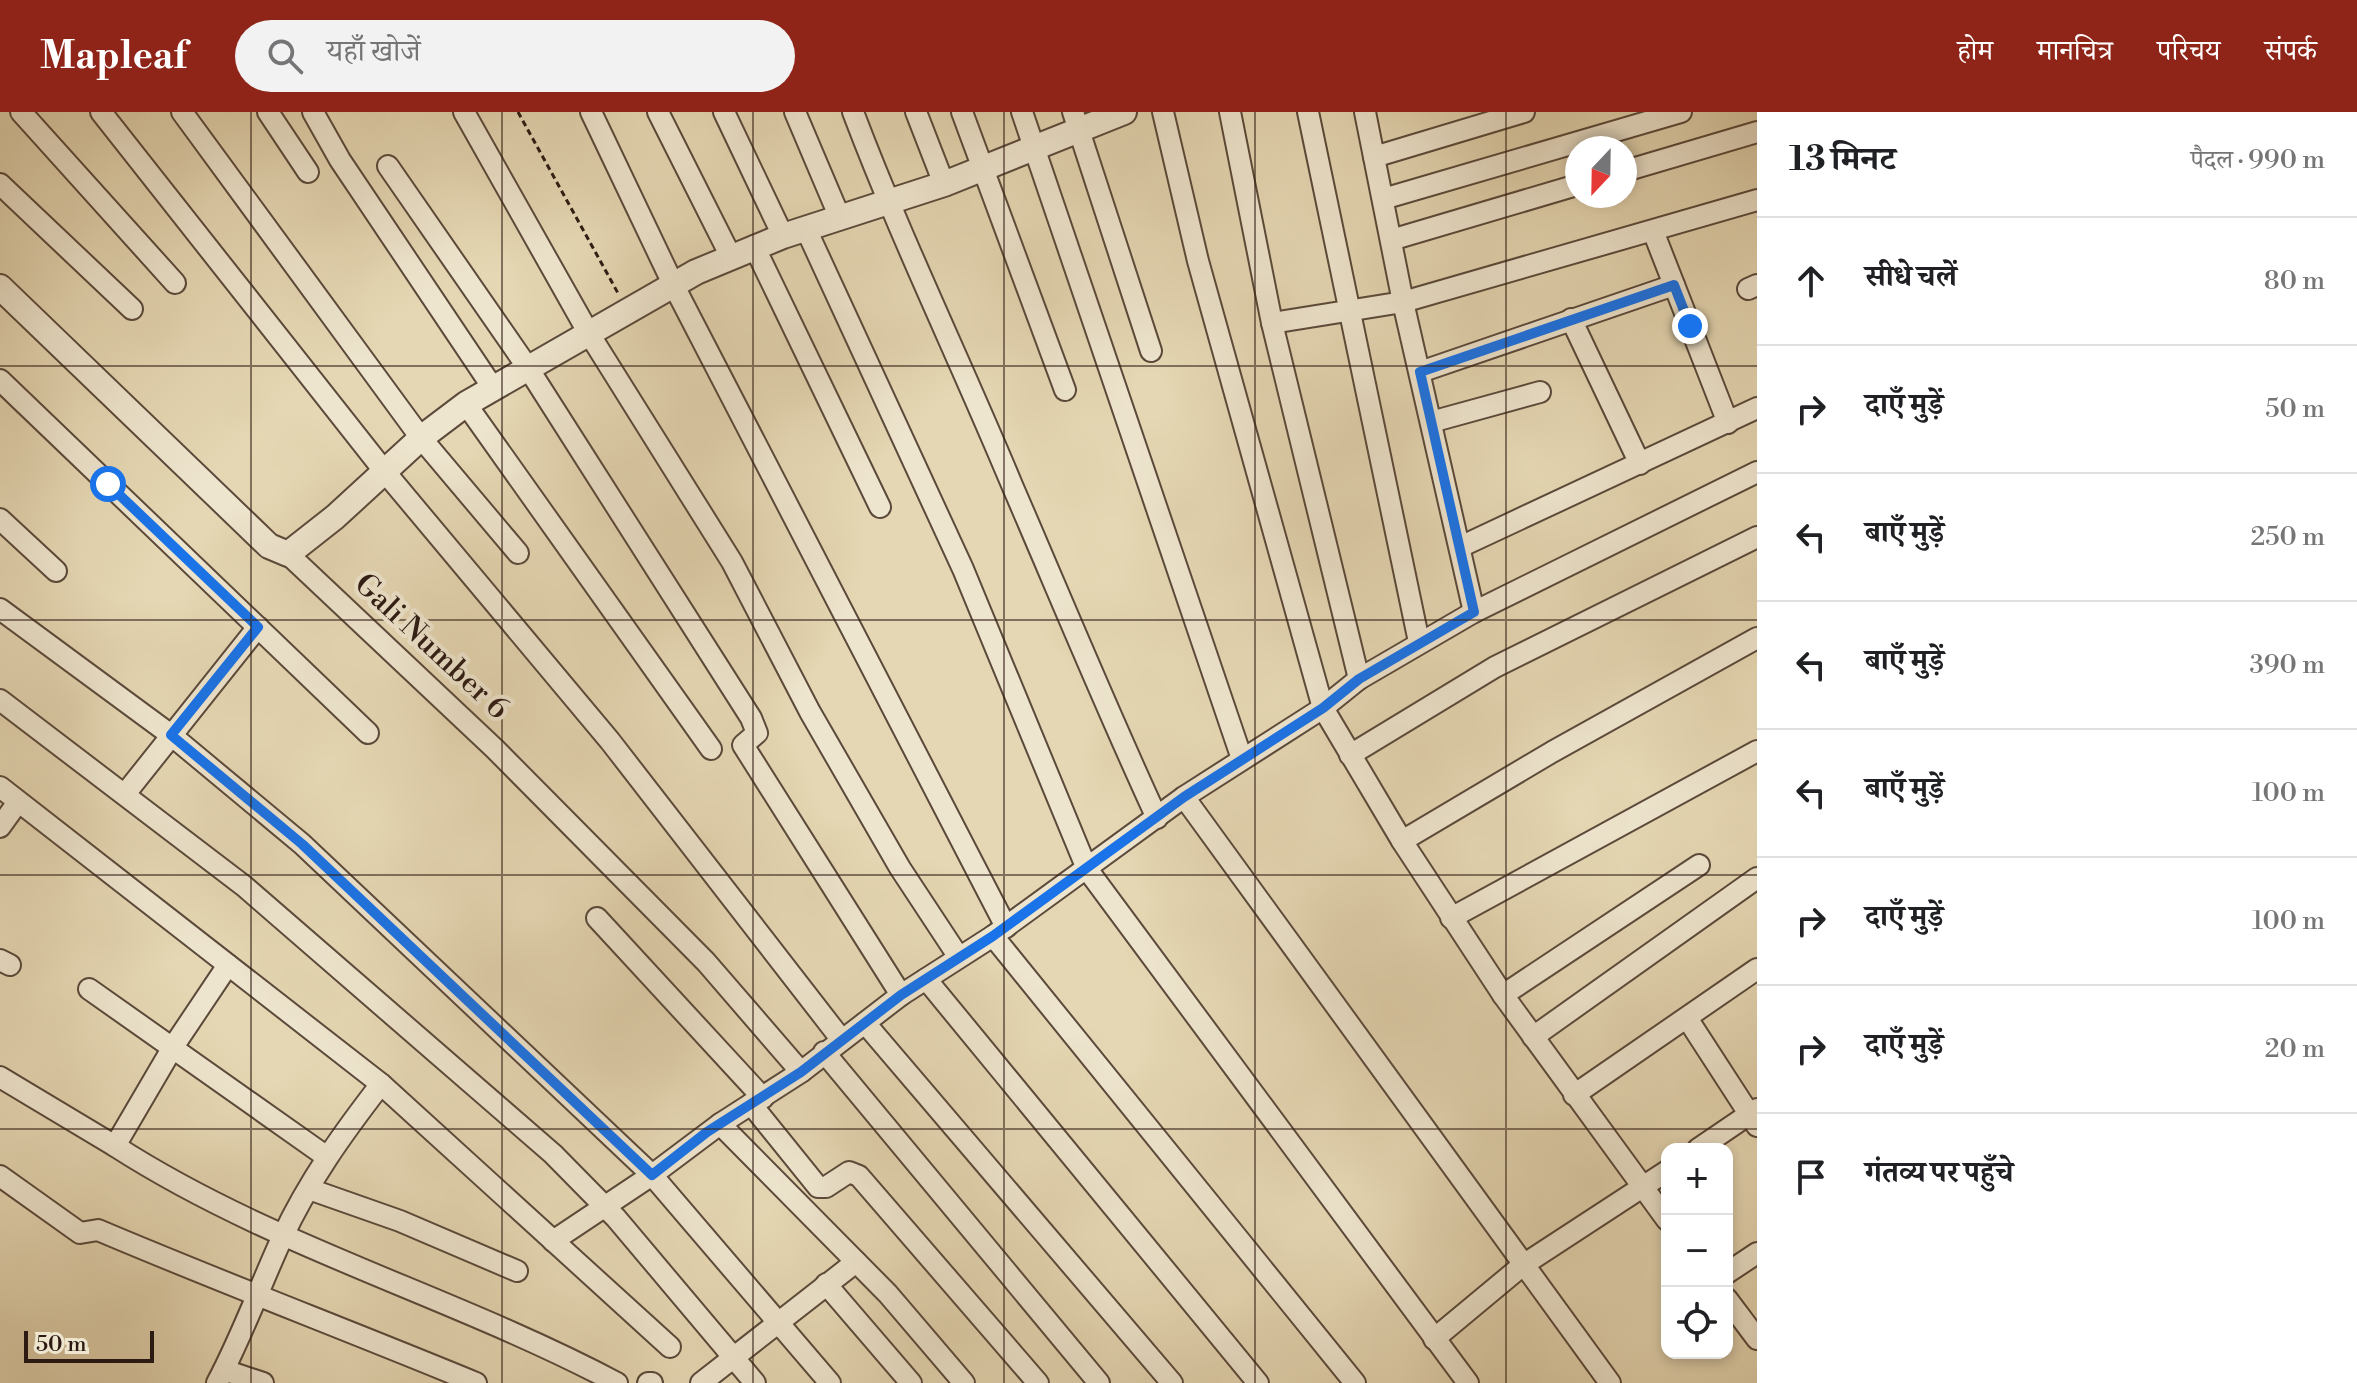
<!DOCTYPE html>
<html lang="hi">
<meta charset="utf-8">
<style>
body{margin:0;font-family:"Libre Bodoni","Noto Serif Devanagari",serif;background:#f2f2f2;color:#202124}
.controls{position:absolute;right:24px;bottom:24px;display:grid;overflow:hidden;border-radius:16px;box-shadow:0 4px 12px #0003}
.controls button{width:72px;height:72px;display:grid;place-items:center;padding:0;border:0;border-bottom:2px solid #e0e0e0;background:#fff;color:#202124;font:40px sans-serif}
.compass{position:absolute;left:1565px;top:24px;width:72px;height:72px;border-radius:50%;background:#fff;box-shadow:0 4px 12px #0003;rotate:202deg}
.scale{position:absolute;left:24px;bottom:20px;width:130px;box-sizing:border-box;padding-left:8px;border:4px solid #2d1a13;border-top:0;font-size:22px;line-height:28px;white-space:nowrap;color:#2d1a13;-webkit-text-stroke:6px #eee5ce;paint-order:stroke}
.stop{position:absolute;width:24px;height:24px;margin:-18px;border:6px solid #1a73e8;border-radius:50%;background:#fff}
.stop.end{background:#1a73e8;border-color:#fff;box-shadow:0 2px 8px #0008}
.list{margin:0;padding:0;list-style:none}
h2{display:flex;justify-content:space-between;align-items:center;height:104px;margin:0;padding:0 32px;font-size:34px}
h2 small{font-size:26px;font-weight:400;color:#757577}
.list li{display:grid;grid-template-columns:52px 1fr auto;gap:24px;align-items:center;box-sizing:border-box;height:128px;padding:0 32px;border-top:2px solid #e0e0e0}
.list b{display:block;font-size:30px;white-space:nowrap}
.list em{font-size:26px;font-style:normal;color:#757577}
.icon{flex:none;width:44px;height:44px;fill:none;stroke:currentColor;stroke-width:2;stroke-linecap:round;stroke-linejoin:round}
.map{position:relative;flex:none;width:1757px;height:1271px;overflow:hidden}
header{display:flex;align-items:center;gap:48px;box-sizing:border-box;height:112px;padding:0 40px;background:#8f2418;color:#fff}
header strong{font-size:38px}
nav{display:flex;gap:44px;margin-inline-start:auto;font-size:28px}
.search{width:560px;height:72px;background:#f2f2f2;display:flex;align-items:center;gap:20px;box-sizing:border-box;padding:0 28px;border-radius:44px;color:#757577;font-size:30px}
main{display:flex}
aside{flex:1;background:#fff}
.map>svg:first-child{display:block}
</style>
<header>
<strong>Mapleaf</strong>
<div class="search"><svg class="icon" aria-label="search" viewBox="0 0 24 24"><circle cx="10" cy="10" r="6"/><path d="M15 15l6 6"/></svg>यहाँ खोजें</div>
<nav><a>होम</a><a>मानचित्र</a><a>परिचय</a><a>संपर्क</a></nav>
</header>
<main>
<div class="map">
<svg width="1757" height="1271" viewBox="0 0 1757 1271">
<rect width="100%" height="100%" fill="#e5d7b3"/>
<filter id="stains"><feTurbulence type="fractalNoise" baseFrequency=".0025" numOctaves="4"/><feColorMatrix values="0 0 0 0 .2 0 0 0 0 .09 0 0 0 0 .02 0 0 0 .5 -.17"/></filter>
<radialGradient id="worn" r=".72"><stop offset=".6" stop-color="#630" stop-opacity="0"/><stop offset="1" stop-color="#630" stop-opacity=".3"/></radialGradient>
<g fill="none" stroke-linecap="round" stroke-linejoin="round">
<defs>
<g id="minor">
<path d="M21,0L175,171"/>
<path d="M101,0L385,360L610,629L841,927"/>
<path d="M182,0L421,326L518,441"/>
<path d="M268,0L308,60"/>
<path d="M313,0L340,48L493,276"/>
<path d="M464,0L588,220L732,450L810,600L900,756L958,844"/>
<path d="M591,0L673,172L1006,815"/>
<path d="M658,0L730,143"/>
<path d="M724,0L783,124"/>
<path d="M795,0L840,106"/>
<path d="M853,0C901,127 960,248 1012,373C1060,484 1106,596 1157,706"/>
<path d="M916,0L944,72"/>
<path d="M962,0L1065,278"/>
<path d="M1022,0L1242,647"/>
<path d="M1073,0L1151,239"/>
<path d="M1163,0L1198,149L1323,596L1402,729L1503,883L1667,1108"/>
<path d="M1230,0L1272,211L1359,567"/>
<path d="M1308,0L1419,530"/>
<path d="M1365,0L1403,190L1474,500"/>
<path d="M1374,45L1524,0"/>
<path d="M388,54L528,256L751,606L757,621L743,633L901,883"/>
<path d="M1625,59L1757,20"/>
<path d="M0,72L132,197"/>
<path d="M1383,87L1681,0"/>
<path d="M806,117L963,457L1087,757L1468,1271"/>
<path d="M1653,119L1728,311"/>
<path d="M1391,128L1577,73"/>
<path d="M754,134L880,395"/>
<path d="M1748,177L1757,173"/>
<path d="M1571,207L1640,352"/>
<path d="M1272,211L1403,190L1757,88"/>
<path d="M1420,260L1674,173"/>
<path d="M0,268L368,621"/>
<path d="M466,292L711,637"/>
<path d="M1431,310L1540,280"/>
<path d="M0,407L56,459"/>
<path d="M1460,435L1757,296"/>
<path d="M288,442L495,637L706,850L801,960"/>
<path d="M0,497L171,623L302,732L652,1063L830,1271"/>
<path d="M0,588L244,774L553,1042L616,1106L755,1271"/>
<path d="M1350,643L1495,555L1757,425"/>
<path d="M0,675L381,972L670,1235"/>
<path d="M125,682L258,515"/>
<path d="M1184,685L1610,1271"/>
<path d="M0,715L18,690"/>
<path d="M1402,729L1552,640L1757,526"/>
<path d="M597,806L763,986"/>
<path d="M1451,806L1757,639"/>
<path d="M993,824L1355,1271"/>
<path d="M0,848L10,853"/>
<path d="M926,867L1258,1271"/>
<path d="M89,877L327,1045"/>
<path d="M1503,883L1699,753"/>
<path d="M1687,906L1757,1014"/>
<path d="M865,911L1172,1271"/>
<path d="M1533,925L1757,766"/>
<path d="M824,940L1099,1271"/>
<path d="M0,965L115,1034L173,935L228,853"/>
<path d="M1574,983L1757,857"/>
<path d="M751,992L818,1075H826L849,1060L859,1064L1038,1271"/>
<path d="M720,1012L888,1182L964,1271"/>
<path d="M115,1034C272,1135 453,1184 617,1271"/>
<path d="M1698,1037L1757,997"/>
<path d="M0,1064L80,1121L98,1118C223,1171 350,1219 476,1271"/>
<path d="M309,1077L400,1109L517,1159"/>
<path d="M553,1129L652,1063L720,1012L801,960L901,883L993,824L1184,685L1323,596L1359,567L1474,500L1757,360"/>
<path d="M1727,1161L1757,1141"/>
<path d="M826,1172L911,1271"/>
<path d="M1727,1187L1757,1227"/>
<path d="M1434,1227L1523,1153L1667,1059"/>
<path d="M224,1258L263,1271"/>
<path d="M217,1271C242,1224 260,1174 282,1126C308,1070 343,1021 381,972"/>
<path d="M648,1271H652"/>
<path d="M701,1271L856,1150"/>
</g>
<path id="tertiary" d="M0,175L269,434L288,442L335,405L421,326L466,292L696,160L783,124L944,72L1124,0"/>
</defs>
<use href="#minor" stroke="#5b493b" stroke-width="24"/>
<use href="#tertiary" stroke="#5b493b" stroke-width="28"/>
<path stroke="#2d1a13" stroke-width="3" stroke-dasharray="6 4" stroke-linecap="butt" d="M518,0L619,183"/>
<use href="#minor" stroke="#eee5ce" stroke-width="20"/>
<use href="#tertiary" stroke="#eee5ce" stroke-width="24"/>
</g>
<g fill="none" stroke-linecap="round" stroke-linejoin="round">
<path stroke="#1a73e8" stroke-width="10" d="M108,372L258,515L171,623L302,732L652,1063L707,1020L801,960L901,883L993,824L1184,685L1323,596L1359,567L1474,500L1420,260L1674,173L1690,214"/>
</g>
<path fill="none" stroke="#2d1a13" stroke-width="2" stroke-opacity="0.55" d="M251,0V1271M502,0V1271M753,0V1271M1004,0V1271M1255,0V1271M1506,0V1271M0,254H1757M0,508H1757M0,763H1757M0,1017H1757"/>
<g text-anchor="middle" stroke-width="8" stroke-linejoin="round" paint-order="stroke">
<g font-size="30" fill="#2d1a13" stroke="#eee5ce">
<text transform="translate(432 534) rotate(43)" y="10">Gali Number 6</text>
</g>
</g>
<rect width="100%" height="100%" filter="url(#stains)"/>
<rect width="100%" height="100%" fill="url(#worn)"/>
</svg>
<div class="controls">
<button>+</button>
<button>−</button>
<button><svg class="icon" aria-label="locate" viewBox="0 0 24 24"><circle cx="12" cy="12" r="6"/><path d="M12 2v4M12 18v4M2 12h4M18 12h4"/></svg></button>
</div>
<svg class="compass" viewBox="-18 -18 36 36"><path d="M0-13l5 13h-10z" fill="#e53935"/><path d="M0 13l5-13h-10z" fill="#757577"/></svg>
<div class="scale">50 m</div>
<div class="stop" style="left:108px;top:372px"></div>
<div class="stop end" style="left:1690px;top:214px"></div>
</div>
<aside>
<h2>13 मिनट<small>पैदल · 990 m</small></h2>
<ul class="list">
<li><svg class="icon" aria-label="ahead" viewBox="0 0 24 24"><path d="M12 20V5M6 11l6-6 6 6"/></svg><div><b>सीधे चलें</b></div><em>80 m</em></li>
<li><svg class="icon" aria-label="right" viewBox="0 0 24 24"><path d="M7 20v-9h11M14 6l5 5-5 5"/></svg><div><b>दाएँ मुड़ें</b></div><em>50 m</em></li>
<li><svg class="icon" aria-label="left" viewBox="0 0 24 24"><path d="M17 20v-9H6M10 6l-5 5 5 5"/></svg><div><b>बाएँ मुड़ें</b></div><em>250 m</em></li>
<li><svg class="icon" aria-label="left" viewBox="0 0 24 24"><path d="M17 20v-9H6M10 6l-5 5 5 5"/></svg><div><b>बाएँ मुड़ें</b></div><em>390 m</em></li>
<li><svg class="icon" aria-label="left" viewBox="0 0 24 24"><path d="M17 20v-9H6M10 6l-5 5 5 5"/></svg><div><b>बाएँ मुड़ें</b></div><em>100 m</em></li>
<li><svg class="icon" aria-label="right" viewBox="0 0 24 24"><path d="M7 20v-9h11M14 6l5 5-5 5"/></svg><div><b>दाएँ मुड़ें</b></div><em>100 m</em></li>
<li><svg class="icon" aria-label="right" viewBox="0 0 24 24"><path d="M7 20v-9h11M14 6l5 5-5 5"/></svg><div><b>दाएँ मुड़ें</b></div><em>20 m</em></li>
<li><svg class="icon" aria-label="arrive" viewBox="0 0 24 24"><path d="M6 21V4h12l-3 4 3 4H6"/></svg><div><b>गंतव्य पर पहुँचे</b></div></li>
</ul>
</aside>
</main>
